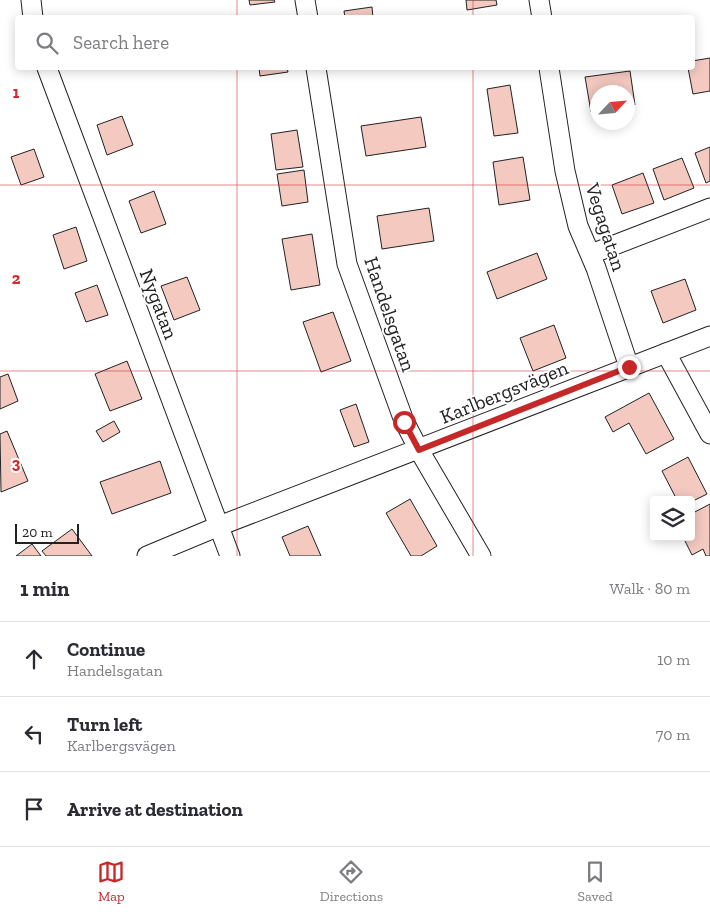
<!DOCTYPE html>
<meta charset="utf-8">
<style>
body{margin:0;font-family:"Zilla Slab",serif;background:#f2f2f3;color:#2b2b33}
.controls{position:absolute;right:15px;bottom:15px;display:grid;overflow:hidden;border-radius:5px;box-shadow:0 2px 12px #0003}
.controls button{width:45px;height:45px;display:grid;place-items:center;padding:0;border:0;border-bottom:1px solid #e1e1e2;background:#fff;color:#2b2b33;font:25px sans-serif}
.compass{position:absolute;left:590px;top:85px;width:45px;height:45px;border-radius:50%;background:#fff;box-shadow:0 2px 12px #0003;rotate:64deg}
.scale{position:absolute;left:15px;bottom:12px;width:64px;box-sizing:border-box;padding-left:5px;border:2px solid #222;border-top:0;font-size:14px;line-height:18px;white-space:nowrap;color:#222;-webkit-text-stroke:4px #fff;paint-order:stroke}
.stop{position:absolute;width:15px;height:15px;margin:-11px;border:4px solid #c62828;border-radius:50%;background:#fff}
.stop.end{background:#c62828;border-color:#fff;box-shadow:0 1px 5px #0008}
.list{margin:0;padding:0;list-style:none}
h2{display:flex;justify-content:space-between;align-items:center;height:65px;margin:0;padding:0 20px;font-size:21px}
h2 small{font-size:16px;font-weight:400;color:#7c7c81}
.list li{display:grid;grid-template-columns:32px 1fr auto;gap:15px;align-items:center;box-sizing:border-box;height:75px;padding:0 20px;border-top:1px solid #e1e1e2}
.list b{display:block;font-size:19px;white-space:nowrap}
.list p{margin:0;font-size:16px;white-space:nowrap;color:#7c7c81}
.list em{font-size:16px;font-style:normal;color:#7c7c81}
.icon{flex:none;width:28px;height:28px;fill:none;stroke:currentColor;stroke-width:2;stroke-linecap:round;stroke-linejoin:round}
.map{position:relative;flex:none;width:710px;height:556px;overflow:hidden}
.search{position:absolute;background:#fff;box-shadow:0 2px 12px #0003;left:15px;right:15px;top:15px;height:55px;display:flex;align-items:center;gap:12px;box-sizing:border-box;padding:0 18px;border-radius:5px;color:#7c7c81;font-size:19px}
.sheet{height:290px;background:#fff}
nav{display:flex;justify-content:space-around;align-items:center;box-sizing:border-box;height:70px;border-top:1px solid #e1e1e2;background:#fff;font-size:14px;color:#7c7c81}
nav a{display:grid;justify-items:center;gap:2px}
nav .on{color:#c62828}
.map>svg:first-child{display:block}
</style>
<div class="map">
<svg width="710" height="556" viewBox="0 0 710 556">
<rect width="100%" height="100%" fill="#fff"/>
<g fill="#f3c9c0" stroke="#222">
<path d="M249,0H274L275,2L250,5Z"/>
<path d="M466,0H496L497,5L467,10Z"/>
<path d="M372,7L373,18H345L344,11Z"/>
<path d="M710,58V91L693,94L688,68H692V61Z"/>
<path d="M259,68H287L288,72L260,76Z"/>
<path d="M630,71L635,105L628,107V92H598V111L591,112L585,77Z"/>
<path d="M510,85L518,133L494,136L487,89Z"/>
<path d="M122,116L133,145L107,155L97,125Z"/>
<path d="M421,117L426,147L366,156L361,126Z"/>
<path d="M297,130L303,167L276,170L271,134Z"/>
<path d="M710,147V181L706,183L695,153Z"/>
<path d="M34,149L44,177L21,185L11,157Z"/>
<path d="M523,157L530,200L499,205L493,162Z"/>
<path d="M682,158L694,188L664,200L653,169Z"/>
<path d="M304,170L308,202L282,206L277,174Z"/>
<path d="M643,173L654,203L622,214L612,185Z"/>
<path d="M154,191L166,224L141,233L129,201Z"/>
<path d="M429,208L434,241L382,249L377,216Z"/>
<path d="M76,227L87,261L64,269L53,235Z"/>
<path d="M312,234L320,285L291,290L282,239Z"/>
<path d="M537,253L547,279L497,299L487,272Z"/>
<path d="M187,277L200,310L174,320L161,286Z"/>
<path d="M685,279L696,310L663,323L651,291Z"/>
<path d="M97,285L108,315L86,322L75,293Z"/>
<path d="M333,312L351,361L321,372L303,322Z"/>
<path d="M554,325L566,358L533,371L520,338Z"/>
<path d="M127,361L142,399L110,411L95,374Z"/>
<path d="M8,374L18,401L0,409V377Z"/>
<path d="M649,393L674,439L646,454L629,423L613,432L605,417Z"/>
<path d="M356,404L369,442L354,447L340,410Z"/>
<path d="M114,421L120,432L103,442L96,431Z"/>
<path d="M7,431L28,481L1,492L0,434Z"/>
<path d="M688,457L707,494L691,502V500H677L662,471Z"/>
<path d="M160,461L171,493L112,514L100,482Z"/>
<path d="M410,499L437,546L421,556H411L386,513Z"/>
<path d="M710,504V556H706L703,549L692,555L683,537H691V514Z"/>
<path d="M308,526L321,556H290L282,537Z"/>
<path d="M72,529L92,556H46L42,551Z"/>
<path d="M32,544L41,556H16Z"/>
</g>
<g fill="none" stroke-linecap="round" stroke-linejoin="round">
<defs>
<g id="street">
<path d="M31,0L33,18"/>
<path d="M305,0L308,18"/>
<path d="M539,0L542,18"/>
<path d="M47,68L230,556"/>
<path d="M316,68L347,264L404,421L419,450L481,556"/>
<path d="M549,68L565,171L578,226L596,268L629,367"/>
<path d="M591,254L710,208"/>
<path d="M666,353L710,434"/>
<path d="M147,556L219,526L710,336"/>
</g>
</defs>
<use href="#street" stroke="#222" stroke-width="21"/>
<use href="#street" stroke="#fff" stroke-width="19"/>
</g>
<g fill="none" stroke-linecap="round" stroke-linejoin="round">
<path stroke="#c62828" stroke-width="6" d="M404,422L419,450L629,367"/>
</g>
<path fill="none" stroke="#d62828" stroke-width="1" stroke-opacity="0.55" d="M237,0V18M473,0V18M237,68V556M473,68V556M0,185H710M0,371H710"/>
<g text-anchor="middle" stroke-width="4" stroke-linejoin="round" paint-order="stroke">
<g font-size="20" fill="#222" stroke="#fff">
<text transform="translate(606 227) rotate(72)" y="7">Vegagatan</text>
<text transform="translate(159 304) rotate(69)" y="7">Nygatan</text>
<text transform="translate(390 314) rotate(71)" y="7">Handelsgatan</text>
<text transform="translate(504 392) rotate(-22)" y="7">Karlbergsvägen</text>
</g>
</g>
<g font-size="16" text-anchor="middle" font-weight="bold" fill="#d62828" stroke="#fff" stroke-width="4" stroke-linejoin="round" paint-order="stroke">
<text x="16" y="98">1</text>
<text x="16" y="284">2</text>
<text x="16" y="469">3</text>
</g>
</svg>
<div class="controls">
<button><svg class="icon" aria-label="layers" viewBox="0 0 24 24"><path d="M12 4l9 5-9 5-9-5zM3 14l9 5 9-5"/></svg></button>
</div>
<svg class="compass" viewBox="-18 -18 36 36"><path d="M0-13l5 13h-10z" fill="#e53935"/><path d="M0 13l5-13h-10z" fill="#7c7c81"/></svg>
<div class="scale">20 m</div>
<div class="stop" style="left:404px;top:422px"></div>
<div class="stop end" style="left:629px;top:367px"></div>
<div class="search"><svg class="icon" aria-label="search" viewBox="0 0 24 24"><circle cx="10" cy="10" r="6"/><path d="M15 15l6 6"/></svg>Search here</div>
</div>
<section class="sheet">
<h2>1 min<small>Walk · 80 m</small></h2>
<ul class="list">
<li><svg class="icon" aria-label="ahead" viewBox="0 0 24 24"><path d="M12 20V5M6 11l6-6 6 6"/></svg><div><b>Continue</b><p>Handelsgatan</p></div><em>10 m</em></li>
<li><svg class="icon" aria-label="left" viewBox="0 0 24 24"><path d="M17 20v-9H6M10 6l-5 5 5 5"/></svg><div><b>Turn left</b><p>Karlbergsvägen</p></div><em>70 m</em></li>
<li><svg class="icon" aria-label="arrive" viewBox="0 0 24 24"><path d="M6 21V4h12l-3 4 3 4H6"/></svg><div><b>Arrive at destination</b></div></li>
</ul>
</section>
<nav>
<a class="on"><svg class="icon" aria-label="map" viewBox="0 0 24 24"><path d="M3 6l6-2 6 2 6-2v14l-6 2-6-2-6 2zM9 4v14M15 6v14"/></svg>Map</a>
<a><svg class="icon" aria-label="directions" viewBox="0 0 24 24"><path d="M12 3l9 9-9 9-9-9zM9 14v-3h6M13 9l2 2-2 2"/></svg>Directions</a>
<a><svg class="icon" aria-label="saved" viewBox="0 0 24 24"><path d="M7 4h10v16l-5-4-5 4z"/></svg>Saved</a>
</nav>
